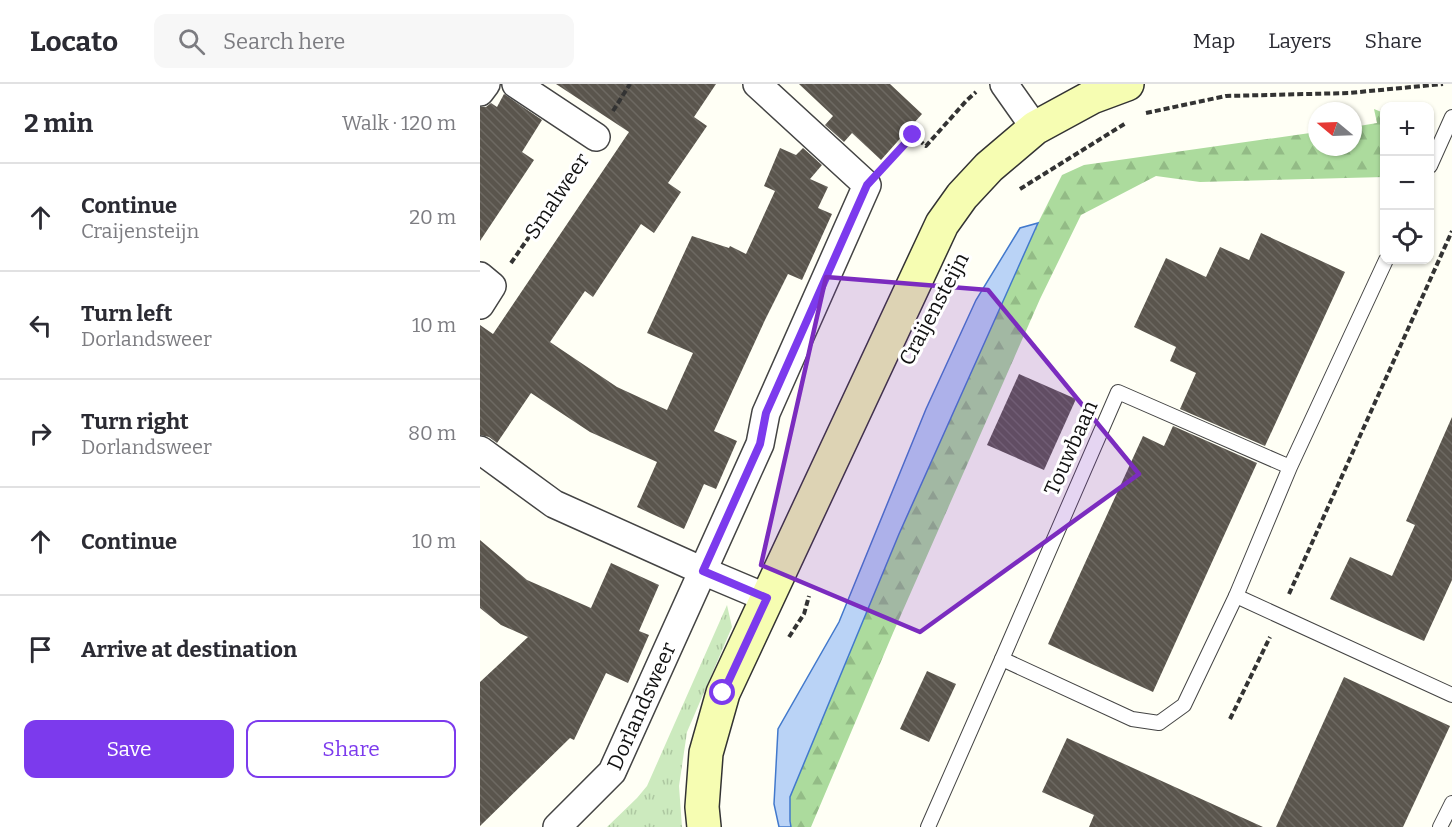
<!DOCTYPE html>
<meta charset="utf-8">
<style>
body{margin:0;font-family:Bitter,serif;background:#f7f7f7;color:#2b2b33}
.controls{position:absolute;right:18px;top:18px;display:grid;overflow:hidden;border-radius:12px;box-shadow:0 2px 4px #0004}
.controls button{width:54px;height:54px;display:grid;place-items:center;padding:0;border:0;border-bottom:2px solid #e1e1e2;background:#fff;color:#2b2b33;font:30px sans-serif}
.compass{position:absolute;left:828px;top:18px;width:54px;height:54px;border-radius:50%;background:#fff;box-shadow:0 2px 4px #0004;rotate:289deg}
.stop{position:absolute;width:18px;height:18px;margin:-14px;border:4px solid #7c3aed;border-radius:50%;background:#fff}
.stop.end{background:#7c3aed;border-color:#fff;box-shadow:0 2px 6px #0008}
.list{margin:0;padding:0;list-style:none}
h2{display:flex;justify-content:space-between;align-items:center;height:78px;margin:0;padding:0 24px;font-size:26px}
h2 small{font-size:20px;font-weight:400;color:#7c7c81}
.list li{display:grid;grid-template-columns:39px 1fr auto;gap:18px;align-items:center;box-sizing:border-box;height:108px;padding:0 24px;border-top:2px solid #e1e1e2}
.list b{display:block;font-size:22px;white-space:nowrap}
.list p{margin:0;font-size:20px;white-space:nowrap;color:#7c7c81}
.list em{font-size:20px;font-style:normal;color:#7c7c81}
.actions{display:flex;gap:12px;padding:18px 24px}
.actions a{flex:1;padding:14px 0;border:2px solid #7c3aed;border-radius:12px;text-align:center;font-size:21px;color:#7c3aed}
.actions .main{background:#7c3aed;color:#fff}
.icon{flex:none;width:33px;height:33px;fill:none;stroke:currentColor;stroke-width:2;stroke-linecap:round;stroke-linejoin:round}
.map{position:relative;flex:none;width:972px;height:743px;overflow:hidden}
header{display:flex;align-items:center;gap:36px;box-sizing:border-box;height:84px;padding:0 30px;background:#fff;border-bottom:2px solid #e1e1e2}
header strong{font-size:28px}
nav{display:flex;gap:33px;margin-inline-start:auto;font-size:21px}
.search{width:420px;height:54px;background:#f7f7f7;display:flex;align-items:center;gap:15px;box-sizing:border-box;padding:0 21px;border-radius:12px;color:#7c7c81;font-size:22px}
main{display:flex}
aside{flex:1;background:#fff}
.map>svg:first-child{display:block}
</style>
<header>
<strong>Locato</strong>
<div class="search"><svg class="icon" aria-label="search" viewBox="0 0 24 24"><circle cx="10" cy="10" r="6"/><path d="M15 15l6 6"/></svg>Search here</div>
<nav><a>Map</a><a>Layers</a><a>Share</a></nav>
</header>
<main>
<aside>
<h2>2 min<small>Walk · 120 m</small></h2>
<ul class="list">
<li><svg class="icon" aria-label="ahead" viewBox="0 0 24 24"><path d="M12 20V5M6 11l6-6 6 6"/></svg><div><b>Continue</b><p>Craijensteijn</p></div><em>20 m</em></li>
<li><svg class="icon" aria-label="left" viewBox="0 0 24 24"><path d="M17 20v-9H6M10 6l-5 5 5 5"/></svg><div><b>Turn left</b><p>Dorlandsweer</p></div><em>10 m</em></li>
<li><svg class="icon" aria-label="right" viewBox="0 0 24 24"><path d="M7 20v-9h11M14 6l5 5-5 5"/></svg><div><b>Turn right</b><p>Dorlandsweer</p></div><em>80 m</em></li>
<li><svg class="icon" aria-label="ahead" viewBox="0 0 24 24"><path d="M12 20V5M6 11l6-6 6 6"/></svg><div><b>Continue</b></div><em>10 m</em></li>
<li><svg class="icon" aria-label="arrive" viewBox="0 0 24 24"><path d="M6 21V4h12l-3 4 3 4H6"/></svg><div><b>Arrive at destination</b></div></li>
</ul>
<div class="actions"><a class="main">Save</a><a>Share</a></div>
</aside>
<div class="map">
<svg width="972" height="743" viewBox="0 0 972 743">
<defs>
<pattern id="grass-tufts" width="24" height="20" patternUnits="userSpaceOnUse" patternTransform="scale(1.5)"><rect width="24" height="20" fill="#cceabe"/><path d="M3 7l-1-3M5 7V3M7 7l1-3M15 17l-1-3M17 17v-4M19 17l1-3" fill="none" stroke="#aec8a2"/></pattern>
<pattern id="forest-firs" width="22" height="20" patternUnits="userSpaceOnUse" patternTransform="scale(1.5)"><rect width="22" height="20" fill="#acdb9d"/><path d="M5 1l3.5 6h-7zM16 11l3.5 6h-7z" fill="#93bb86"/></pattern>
<pattern id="building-back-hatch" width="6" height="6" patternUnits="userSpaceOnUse" patternTransform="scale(1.5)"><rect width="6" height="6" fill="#5a554d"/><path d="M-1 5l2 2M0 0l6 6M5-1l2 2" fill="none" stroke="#6d6962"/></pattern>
</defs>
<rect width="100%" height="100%" fill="#fffff5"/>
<path fill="url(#grass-tufts)" d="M247,521L252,543L207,648L199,702L202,743H127L157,714L167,702Z"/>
<path fill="url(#forest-firs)" d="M894,25L904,29V93L720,98L676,92L601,131L560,215L413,549L331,743H311L310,737V713L419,450L558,139L582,91L604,81L837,48V63H873V43L897,39Z"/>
<path fill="#bad3f6" stroke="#4279cc" stroke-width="1.5" d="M558,139L419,450L310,713V737L311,743H299L294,720L298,645L359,538L446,325L496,216L540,144Z"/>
<g fill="url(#building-back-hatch)">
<path d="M76,0H236L214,33L227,42L188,99L201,108L174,149L161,140L113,213L105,207L70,258L137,303L187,326L213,269L167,249L212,152L249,164L250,162L266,170L295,107L284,102L300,64L316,71L323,64L342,81L330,95L348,103L338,124L352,130L322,196L308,190L285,236L234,347L257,357L236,405L224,400L204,445L157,423L177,378L110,348L51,309L17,359L9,353L0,351V241L13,250L149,48Z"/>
<path d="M319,0H410L442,30L401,76L372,49L364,58L345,41L353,32Z"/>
<path d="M24,10L62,36L42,68L54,76L0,157V23H6L11,19L17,23Z"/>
<path d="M781,149L865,188L785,362L700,325L716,289L690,277L696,263L654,243L686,174L726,193L740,163L769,176Z"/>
<path d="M539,290L596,315L564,386L507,361Z"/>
<path d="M972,333V496L944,557L850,515L870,473L912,492L935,441L926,437Z"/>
<path d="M693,342L777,379L673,608L568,560L663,352L684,362Z"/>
<path d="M0,456L47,496L111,524L131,479L179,501L159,547L169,551L148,599L126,589L94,656L90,654L0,742V598L48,553L21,541L0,524Z"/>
<path d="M447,587L476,600L449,658L420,645Z"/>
<path d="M864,593L970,642L923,743H796Z"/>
<path d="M587,654L783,743H609L614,731L562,708Z"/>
</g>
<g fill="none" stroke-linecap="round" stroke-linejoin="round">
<defs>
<g id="lane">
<path d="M950,82L972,33"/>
<path d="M810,383L638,308L522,575L652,635L679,639L704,621L756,512L810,383L906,176"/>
<path d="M756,512L972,611"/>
<path d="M448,743L522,575"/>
<path d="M960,743L972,719"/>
</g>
<g id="street">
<path d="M36,0L116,53"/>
<path d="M524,0L555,44"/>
<path d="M0,8L6,0"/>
<path d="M0,192L12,202L0,221"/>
<path d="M0,366L74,420L223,487L287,514"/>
<path id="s1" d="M77,743L132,688L280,360L286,329L387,101L277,0"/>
</g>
<path id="secondary" d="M224,743L222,723L226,669L243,609L462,140L482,112L509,83L555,44L612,13L647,0"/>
</defs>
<use href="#lane" stroke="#444" stroke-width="16"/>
<use href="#street" stroke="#444" stroke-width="30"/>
<use href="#secondary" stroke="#333" stroke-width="36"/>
<g stroke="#333" stroke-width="4" stroke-dasharray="6 3" stroke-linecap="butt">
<path d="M133,27L150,0"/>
<path d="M666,29L746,12L869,9L963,0"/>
<path d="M408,79L433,51L446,62L487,16L496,8"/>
<path d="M540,105L646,39"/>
<path d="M31,179L100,79"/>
<path d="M809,510L972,147"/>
<path d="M309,553L324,530L329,512"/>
<path d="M750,635L790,553"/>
</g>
<use href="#lane" stroke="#fff" stroke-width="14"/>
<use href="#street" stroke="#fff" stroke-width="27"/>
<use href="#secondary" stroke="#f6fdb2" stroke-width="33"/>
</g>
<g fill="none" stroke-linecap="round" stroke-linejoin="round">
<path stroke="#7c3aed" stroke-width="8" d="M243,609L287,514L223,487L280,360L286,329L387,101L433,51"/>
</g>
<path fill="#7b2cbf" fill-opacity="0.2" stroke="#7b2cbf" stroke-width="4.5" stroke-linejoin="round" d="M346,193L508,206L659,390L440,548L281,481Z"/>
<g text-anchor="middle" stroke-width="6" stroke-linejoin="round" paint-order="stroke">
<g font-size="21" fill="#111" stroke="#fff">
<text transform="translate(77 112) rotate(-56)" y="7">Smalweer</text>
<text transform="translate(454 225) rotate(-62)" y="7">Craijensteijn</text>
<text transform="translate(591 364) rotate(-66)" y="7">Touwbaan</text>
<text dy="7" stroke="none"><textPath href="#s1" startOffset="150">Dorlandsweer</textPath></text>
</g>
</g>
</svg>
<div class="controls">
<button>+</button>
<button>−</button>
<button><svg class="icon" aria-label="locate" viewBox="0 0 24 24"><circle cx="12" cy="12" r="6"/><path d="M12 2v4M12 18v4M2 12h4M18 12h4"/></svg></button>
</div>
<svg class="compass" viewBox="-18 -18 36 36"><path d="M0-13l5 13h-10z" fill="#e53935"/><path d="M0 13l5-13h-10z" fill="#7c7c81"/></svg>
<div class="stop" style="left:243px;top:609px"></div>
<div class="stop end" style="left:433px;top:51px"></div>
</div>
</main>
